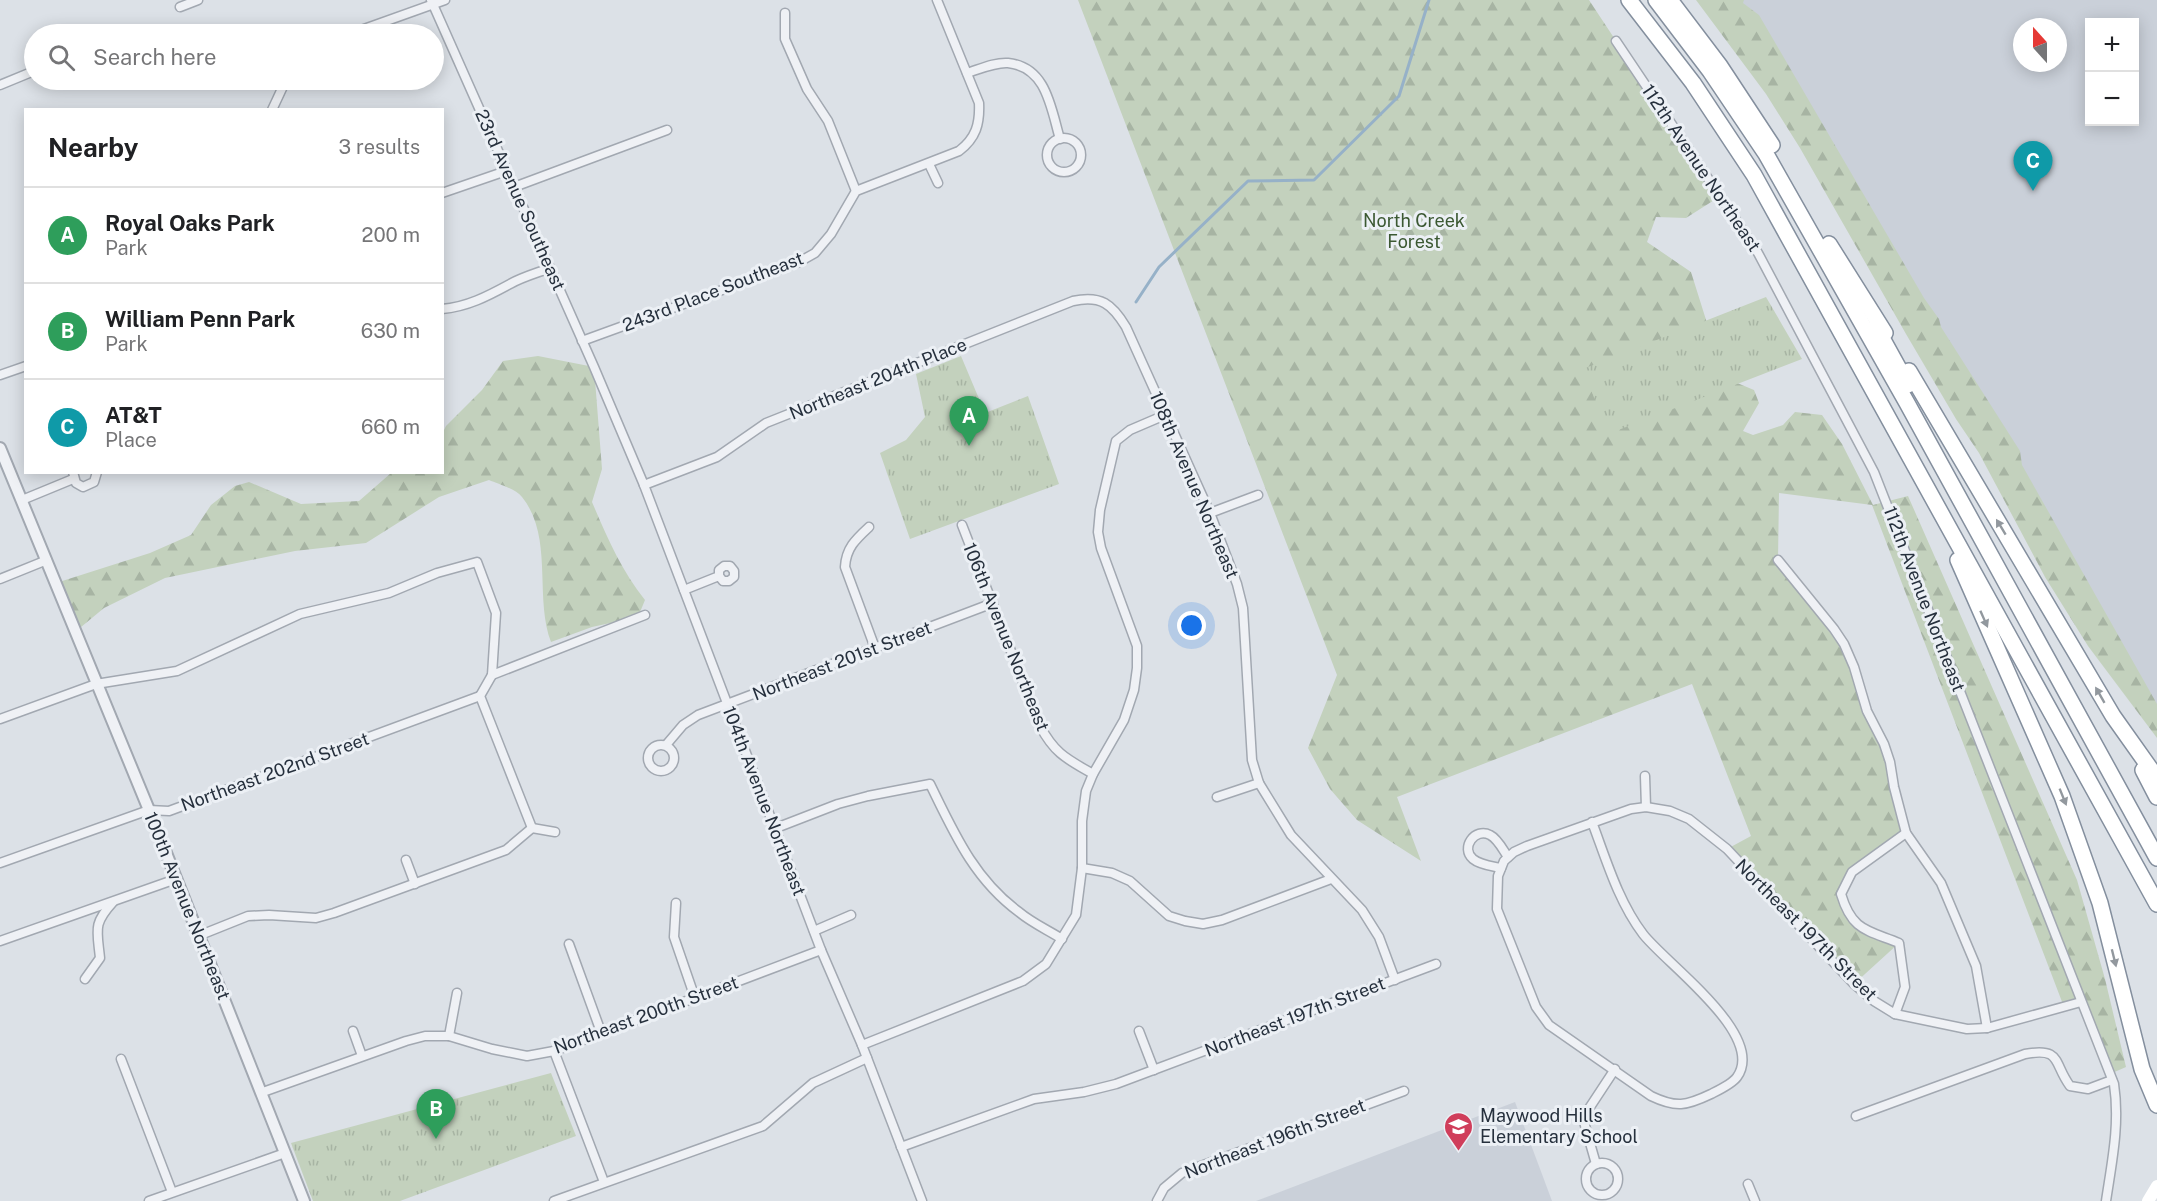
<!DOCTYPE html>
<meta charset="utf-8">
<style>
body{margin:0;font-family:"Public Sans",sans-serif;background:#f2f2f2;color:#202124}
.controls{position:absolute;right:18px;top:18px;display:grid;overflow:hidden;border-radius:0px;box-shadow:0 3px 15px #0003}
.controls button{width:54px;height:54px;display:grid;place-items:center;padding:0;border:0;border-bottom:2px solid #e0e0e0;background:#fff;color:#202124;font:30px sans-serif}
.compass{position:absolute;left:2013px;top:18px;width:54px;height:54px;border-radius:50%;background:#fff;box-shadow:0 3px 15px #0003;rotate:339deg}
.you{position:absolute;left:1192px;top:626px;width:21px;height:21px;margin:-15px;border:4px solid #fff;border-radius:50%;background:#1a73e8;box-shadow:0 0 0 9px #1a73e833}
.badge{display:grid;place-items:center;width:39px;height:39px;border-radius:50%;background:#2563eb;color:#fff;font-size:20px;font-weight:700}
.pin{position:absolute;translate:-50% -50px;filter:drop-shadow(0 2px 3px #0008)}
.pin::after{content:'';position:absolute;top:32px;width:21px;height:18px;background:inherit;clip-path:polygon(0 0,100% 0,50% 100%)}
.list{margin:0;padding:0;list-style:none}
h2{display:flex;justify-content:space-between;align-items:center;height:78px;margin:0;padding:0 24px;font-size:26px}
h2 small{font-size:20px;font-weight:400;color:#757577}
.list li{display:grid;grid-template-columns:39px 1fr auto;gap:18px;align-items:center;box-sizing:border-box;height:96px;padding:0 24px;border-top:2px solid #e0e0e0}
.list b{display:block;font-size:22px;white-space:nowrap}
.list p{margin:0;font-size:20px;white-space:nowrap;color:#757577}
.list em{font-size:20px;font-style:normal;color:#757577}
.icon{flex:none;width:33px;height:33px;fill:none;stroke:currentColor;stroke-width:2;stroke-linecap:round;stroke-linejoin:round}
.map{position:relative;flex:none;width:2157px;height:1201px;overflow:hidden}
.search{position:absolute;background:#fff;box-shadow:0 3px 15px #0003;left:24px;top:24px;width:420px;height:66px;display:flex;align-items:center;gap:15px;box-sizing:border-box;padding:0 21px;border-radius:33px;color:#757577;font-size:22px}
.panel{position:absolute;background:#fff;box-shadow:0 3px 15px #0003;left:24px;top:108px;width:420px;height:366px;border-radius:0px}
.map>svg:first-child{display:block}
</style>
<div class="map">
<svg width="2157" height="1201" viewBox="0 0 2157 1201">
<defs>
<pattern id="forest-firs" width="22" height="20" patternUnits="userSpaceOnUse" patternTransform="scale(1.5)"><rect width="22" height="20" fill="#c3d1bd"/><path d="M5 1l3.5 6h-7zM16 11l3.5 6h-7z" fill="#a7b4a3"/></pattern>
<pattern id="park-tufts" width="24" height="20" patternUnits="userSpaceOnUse" patternTransform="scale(1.5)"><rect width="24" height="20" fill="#c3d1bd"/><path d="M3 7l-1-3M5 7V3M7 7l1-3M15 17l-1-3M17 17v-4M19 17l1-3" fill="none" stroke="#a7b4a3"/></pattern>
</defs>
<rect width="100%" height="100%" fill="#dce1e7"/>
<g fill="#cad0d9" fill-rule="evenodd">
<path d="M1732,0H2157V723ZM2090,22H2134V122H2090ZM2022,27H2058V63H2022Z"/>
<path d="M1515,1102L1552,1201H1256Z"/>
</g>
<g fill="url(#forest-firs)">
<path d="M1078,0H1589L1719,197L1686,218L1656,217L1647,242L1691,272L1707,323L1706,370L1754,390L1759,403L1743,431L1753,435L1783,425L1795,412L1822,415L1842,444L1873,505L1908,496L2077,880L2105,979L2126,1067L2110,1074L2081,1003L2064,1007L1872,505L1779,493L1778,560L1834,629L1884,744L1906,833L1852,872L1841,894L1856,926L1899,943L1854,984L1727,849L1751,836L1692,684L1397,797L1421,861L1357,820L1330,789L1308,748L1337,675Z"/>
<path d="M1696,0H1744L1743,3L1759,15L1924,298L1939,319L1941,327L2020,451L2022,465L2157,704V738L2088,646L2045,577L1979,453L1956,419L1906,334L1800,148L1766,94Z"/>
<path d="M538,356L594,367L602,469L592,502C607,537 621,570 645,600L638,617L592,627L551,642C534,597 554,537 522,497C516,489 498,484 489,480L439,497L366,543L295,551L165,578L104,608L75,632L56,583L150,553L191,535L211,505L235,486L249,482L301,504L359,501L391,473L442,472L443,432L446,426L482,390L503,361Z"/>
</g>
<g fill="url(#park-tufts)">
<path d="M1766,297L1802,359L1608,434L1583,369Z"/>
<path d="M961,356L985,413L1028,396L1059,484L910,539L880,453L906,440L925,417L916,374Z"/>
<path d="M551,1073L576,1136L400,1201H313L291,1143Z"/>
</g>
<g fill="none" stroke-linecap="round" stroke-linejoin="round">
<path stroke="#96b1c8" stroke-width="3" d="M1136,302L1159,267L1248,181L1314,180L1399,96L1429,0"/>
<defs>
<g id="minor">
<path d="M431,0L594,367L644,485L821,950L862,1045L922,1201"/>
<path d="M180,7L198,0"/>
<path d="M785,13V39L807,89L828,121L856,191"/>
<path d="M350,34L445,0"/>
<path d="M1616,41L1758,253L1874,472L2114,1084C2120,1124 2112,1161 2106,1201"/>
<path d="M967,73C980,69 995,62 1008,63C1047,67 1051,109 1060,139"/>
<path d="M0,85L34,71"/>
<path d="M272,110L286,80"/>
<circle cx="1064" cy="155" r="17"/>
<path d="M929,164L938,183"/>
<path d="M514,187L667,130"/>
<path d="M442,193L506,171"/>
<path d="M442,309C467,307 488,296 510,284C522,277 537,273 550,268"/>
<path d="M582,341L799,262L815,253L831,234L856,191L959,151C976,138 980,124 979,103L937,0"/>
<path d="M0,375L26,366"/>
<path d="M73,472L76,483L83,487L94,482L97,472"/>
<path d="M644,485L717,457L766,423L1073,301C1101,295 1112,304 1126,327L1210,513L1237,584L1243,608L1252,760L1259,783L1291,835L1362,910L1379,937L1395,980"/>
<path d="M22,500L73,479"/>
<path d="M1210,513L1258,495"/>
<path d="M962,525L1040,726C1055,754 1067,759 1093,774"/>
<path d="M869,527C856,539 846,548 845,567L875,648"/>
<path d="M1778,560L1834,629L1844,644L1854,667L1867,711L1884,744L1890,762L1894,787L1906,833L1941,883L1976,966L1987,1028"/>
<path d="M0,579L47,560"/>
<path d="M684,590L719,576L723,581H729L734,577V571L730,566H724L719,570V576"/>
<path d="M492,675L645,615"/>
<path d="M0,719L96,684L177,671L300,614L389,593L437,573L477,562L496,613L492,675L480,696L532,828"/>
<circle cx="661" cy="758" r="13"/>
<path d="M666,745L683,725L698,715L993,603"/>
<path d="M1645,776L1646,807"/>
<path d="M1217,797L1259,783"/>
<path d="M1592,822C1606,859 1618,901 1643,934C1665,963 1767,1035 1737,1077C1732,1084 1719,1090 1711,1094C1686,1106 1676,1108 1651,1096L1549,1025L1536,1007L1497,909L1498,876L1504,861L1514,852L1527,846L1631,809L1646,807L1670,811L1689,819L1727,849L1854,984L1874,1001L1895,1014L1967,1029L1987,1028L2081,1002"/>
<path d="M532,828L555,832"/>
<path d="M776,828L838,804L868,796L930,784C954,833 974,879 1019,912C1032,923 1048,930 1062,939"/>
<path d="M406,860L415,884"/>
<path d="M0,863L149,810L169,811L480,696"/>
<path d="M1082,868L1112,873L1130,881L1169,916L1185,921L1203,924L1222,920L1331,879"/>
<path d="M1501,868C1492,866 1480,865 1473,859C1460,848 1475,827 1490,835C1498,839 1503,850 1508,857"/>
<path d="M676,903L674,937L695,998"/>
<path d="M814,931L851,915"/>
<path d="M198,936L248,916L269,915L316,918L334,913L506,850L532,828"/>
<path d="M0,941L176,879"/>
<path d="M569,944L601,1032"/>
<path d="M85,979L100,958C97,929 93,924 113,902"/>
<path d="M1895,1014L1905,987L1899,943C1867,930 1852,931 1841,894L1852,872L1906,833"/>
<path d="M353,1031L362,1056"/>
<path d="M1139,1031L1154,1070"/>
<path d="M449,1036L457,993"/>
<path d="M862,1045L1023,981L1046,964L1076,915L1082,868V821L1086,791L1093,774L1124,720L1134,690L1137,668V646L1101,548L1098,532L1100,510L1116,441L1130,430L1165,415"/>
<path d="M554,1051L604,1182"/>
<path d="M121,1059L172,1192"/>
<path d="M263,1092L406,1041L425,1036H449L492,1049L527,1056L554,1051L821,950"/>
<path d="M1856,1116L2025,1054C2062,1047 2053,1063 2070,1086L2088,1089L2112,1080"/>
<path d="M901,1147L1034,1099L1084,1092L1116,1084L1436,964"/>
<circle cx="1602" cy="1179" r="16"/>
<path d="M1596,1164L1584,1122L1588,1110L1615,1069"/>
<path d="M1748,1184L1755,1201"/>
<path d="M149,1201L285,1153"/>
<path d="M554,1201L763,1126L813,1083L867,1058"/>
<path d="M1157,1201L1164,1188L1182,1173L1404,1091"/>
</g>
<path id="tertiary" d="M0,448L149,810L304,1201"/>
<g id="motorway">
<path d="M1629,0L1693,83L1754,175L2157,904"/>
<path d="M1656,0L1710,71L1766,154L1907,403L2157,858"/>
<path d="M1670,0L1720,66L1772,145"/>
<path d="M1829,244L1885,333"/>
<path d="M1876,327L1908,385"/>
<path d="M1909,371L2113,716L2157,778"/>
<path d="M1958,560L2062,796L2100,903L2142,1069L2157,1105"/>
<path d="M2143,770L2157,797"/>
</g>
</defs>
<use href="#minor" stroke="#a2a8b1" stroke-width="11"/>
<use href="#tertiary" stroke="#a2a8b1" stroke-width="14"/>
<use href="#motorway" stroke="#848f9e" stroke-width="18"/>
<use href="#minor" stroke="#eff1f5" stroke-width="8"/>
<use href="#tertiary" stroke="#eff1f5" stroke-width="10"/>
<path stroke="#fff" stroke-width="12" d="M2148,1201L2157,1186"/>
<use href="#motorway" stroke="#fff" stroke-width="15"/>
</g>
<defs><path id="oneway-solid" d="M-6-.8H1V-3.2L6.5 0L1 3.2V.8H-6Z" transform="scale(1.5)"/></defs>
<g fill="#92989e">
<use href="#oneway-solid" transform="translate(2001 527) rotate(-121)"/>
<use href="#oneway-solid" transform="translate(1984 619) rotate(66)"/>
<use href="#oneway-solid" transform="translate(2100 695) rotate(-120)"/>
<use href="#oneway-solid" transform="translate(2063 797) rotate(68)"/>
<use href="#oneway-solid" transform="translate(2114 958) rotate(76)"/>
</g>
<defs>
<symbol id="school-pin" viewBox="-11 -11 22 30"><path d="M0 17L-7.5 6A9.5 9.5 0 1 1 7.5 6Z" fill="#d03e5b" stroke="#ecf0f5"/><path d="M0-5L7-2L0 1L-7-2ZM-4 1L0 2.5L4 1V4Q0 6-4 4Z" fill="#fff"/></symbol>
</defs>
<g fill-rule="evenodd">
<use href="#school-pin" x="1442" y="1110" width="33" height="45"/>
</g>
<g text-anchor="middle" stroke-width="6" stroke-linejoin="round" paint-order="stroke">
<g font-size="18" fill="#26303d" stroke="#ecf0f5">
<text transform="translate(1701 168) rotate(56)" y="6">112th Avenue Northeast</text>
<text transform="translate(520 200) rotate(66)" y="6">23rd Avenue Southeast</text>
<text transform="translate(713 292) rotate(-21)" y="6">243rd Place Southeast</text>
<text transform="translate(878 379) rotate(-22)" y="6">Northeast 204th Place</text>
<text transform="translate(1194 485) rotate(67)" y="6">108th Avenue Northeast</text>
<text transform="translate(1924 599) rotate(69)" y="6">112th Avenue Northeast</text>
<text transform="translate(1006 637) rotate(68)" y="6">106th Avenue Northeast</text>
<text transform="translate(842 661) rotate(-21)" y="6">Northeast 201st Street</text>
<text transform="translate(275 772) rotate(-20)" y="6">Northeast 202nd Street</text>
<text transform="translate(764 801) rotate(69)" y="6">104th Avenue Northeast</text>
<text transform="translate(187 906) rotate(68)" y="6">100th Avenue Northeast</text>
<text transform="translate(1806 930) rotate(45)" y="6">Northeast 197th Street</text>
<text transform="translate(646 1015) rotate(-20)" y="6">Northeast 200th Street</text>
<text transform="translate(1295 1017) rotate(-21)" y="6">Northeast 197th Street</text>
<text transform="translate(1275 1139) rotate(-21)" y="6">Northeast 196th Street</text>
</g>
<g font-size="18" fill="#3c5933" stroke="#ecf0f5">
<text x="1414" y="227">North Creek<tspan x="1414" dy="21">Forest</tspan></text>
</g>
<g font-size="18" fill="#26303d" stroke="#ecf0f5" text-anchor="start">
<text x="1480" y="1122">Maywood Hills<tspan x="1480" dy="21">Elementary School</tspan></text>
</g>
</g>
</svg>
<div class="controls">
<button>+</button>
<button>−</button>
</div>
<svg class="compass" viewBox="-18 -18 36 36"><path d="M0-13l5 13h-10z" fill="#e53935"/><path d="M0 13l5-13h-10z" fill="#757577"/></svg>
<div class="you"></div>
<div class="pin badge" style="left:969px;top:446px;background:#2e9e5b">A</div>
<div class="pin badge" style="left:436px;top:1139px;background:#2e9e5b">B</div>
<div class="pin badge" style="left:2033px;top:191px;background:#0f9aa8">C</div>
<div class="search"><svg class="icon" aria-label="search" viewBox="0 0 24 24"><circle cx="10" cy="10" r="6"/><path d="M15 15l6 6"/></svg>Search here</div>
<section class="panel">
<h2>Nearby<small>3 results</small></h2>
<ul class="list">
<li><span class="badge" style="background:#2e9e5b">A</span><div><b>Royal Oaks Park</b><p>Park</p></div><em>200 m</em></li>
<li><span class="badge" style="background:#2e9e5b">B</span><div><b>William Penn Park</b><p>Park</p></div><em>630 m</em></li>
<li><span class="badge" style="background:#0f9aa8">C</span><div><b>AT&amp;T</b><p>Place</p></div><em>660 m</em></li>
</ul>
</section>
</div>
